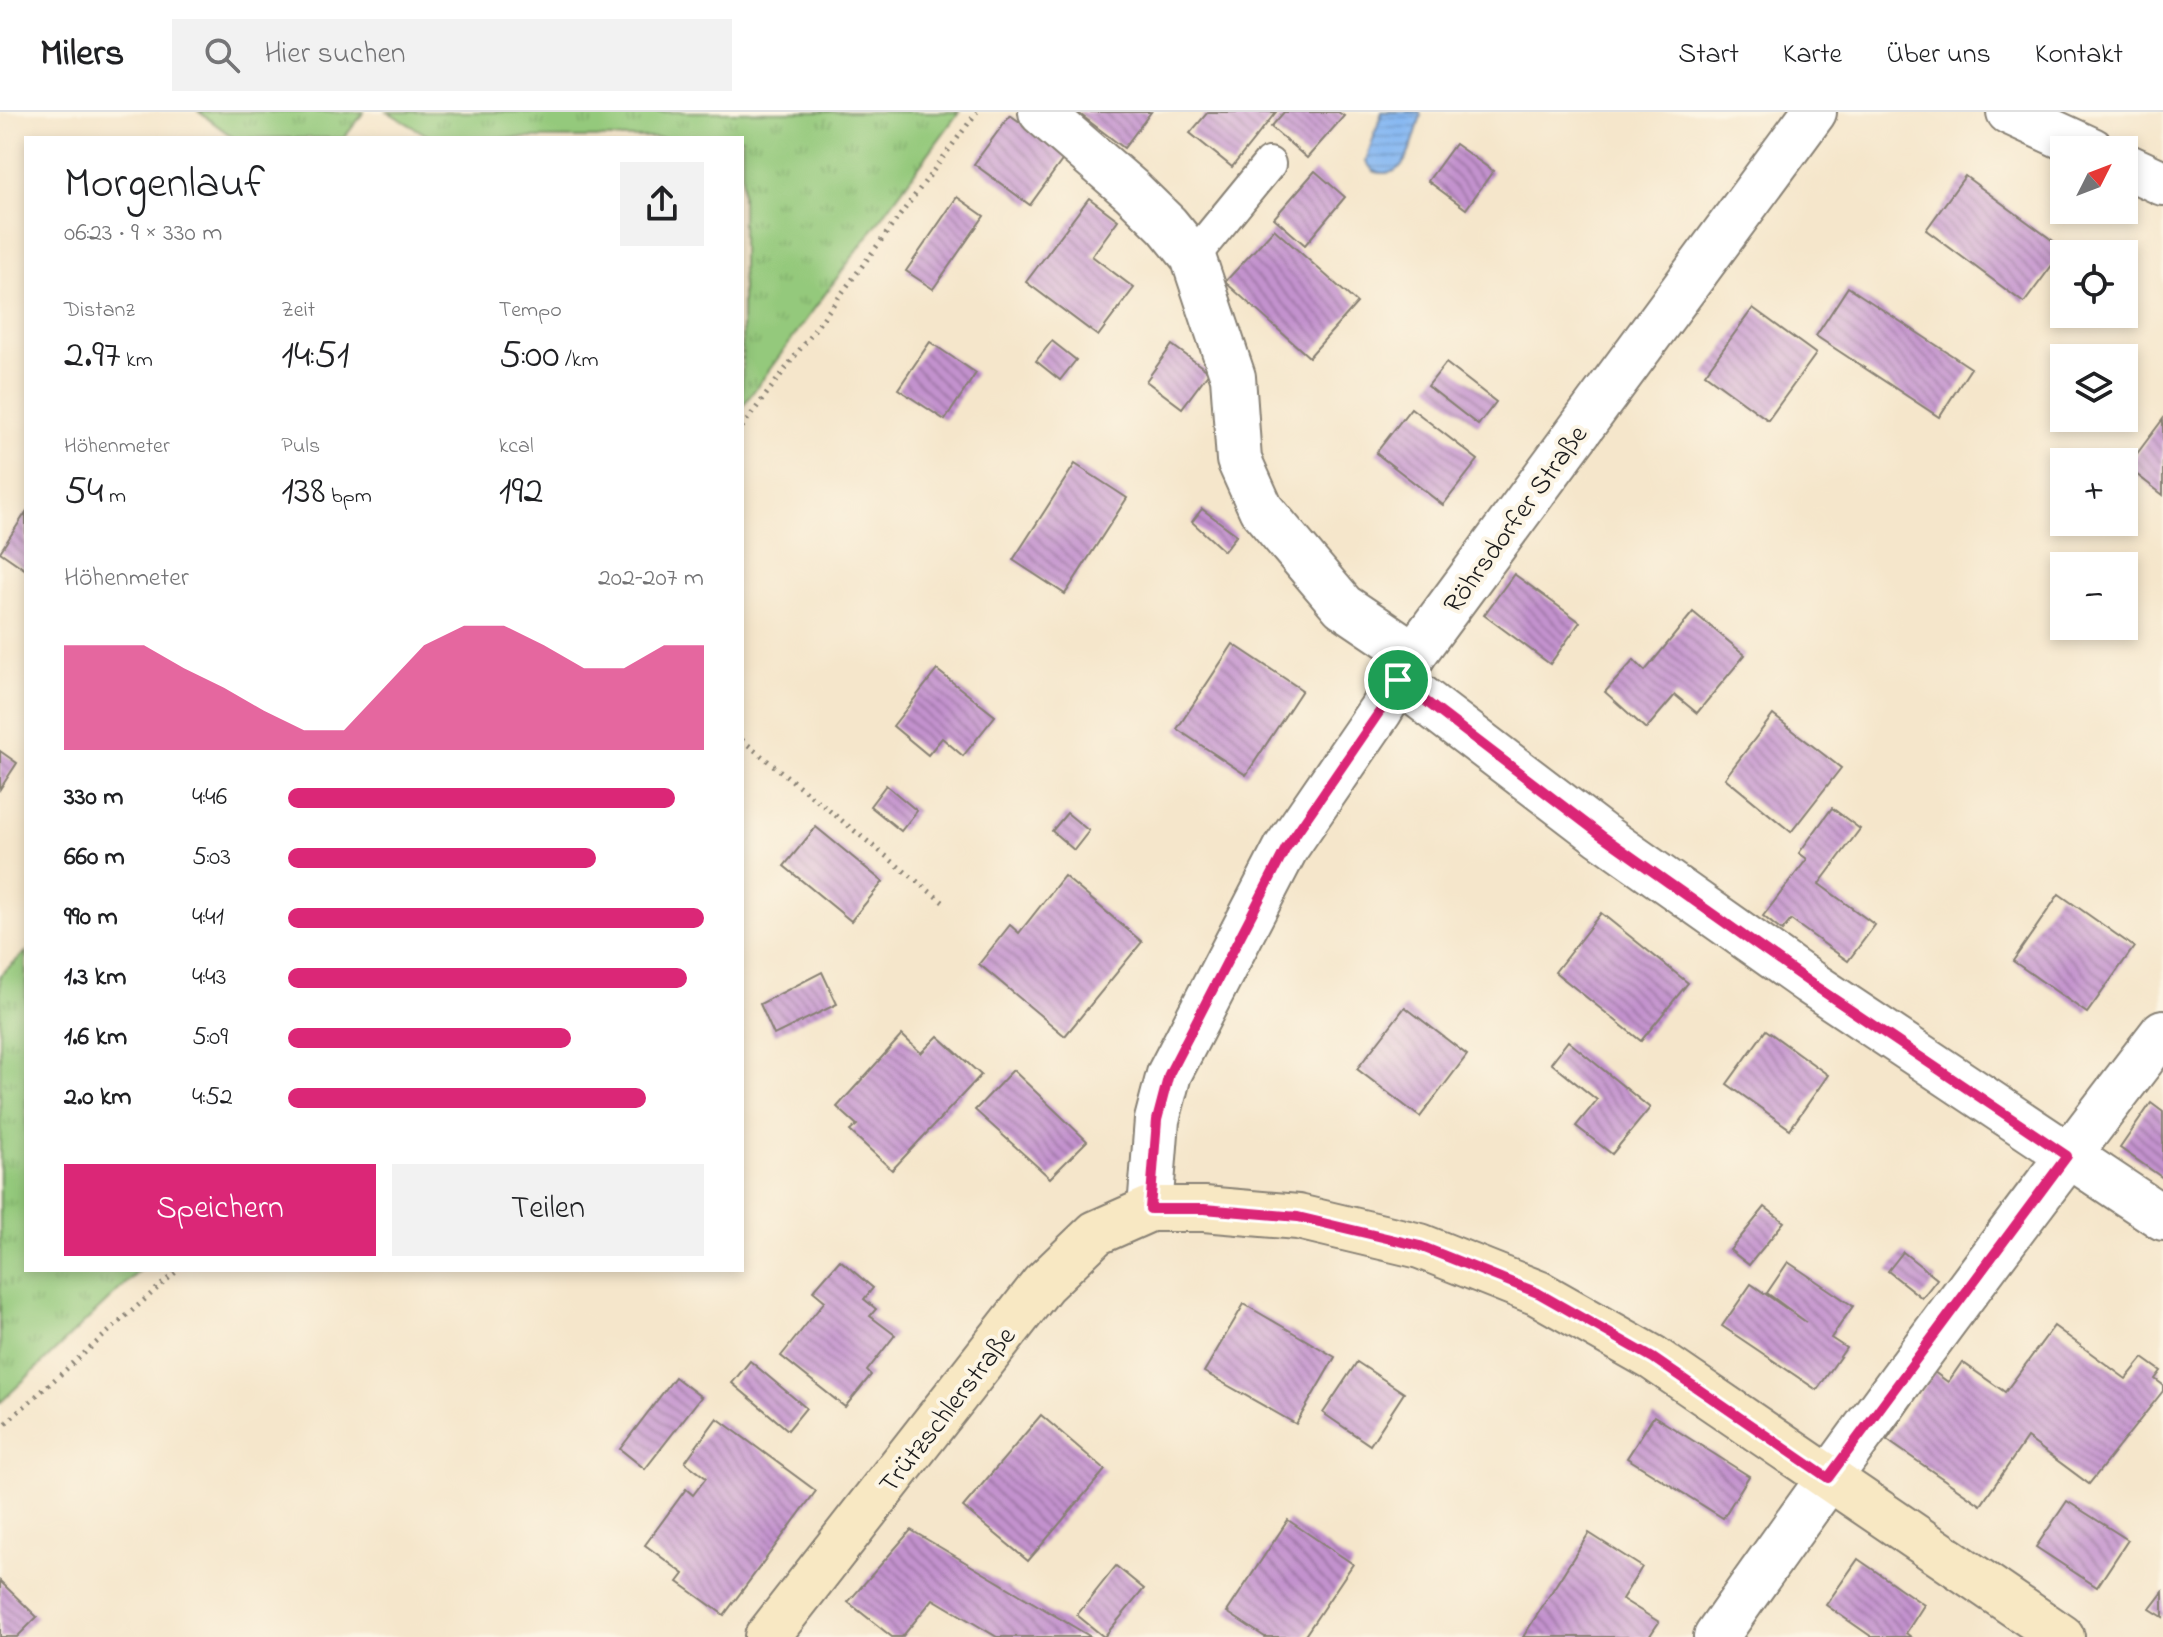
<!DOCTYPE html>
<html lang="de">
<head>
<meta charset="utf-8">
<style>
  body { margin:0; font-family:"Indie Flower",sans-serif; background:#f2f2f2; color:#202124; height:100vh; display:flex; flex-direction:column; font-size:30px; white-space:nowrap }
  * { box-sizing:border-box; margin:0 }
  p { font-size:26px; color:#757577 }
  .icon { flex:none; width:44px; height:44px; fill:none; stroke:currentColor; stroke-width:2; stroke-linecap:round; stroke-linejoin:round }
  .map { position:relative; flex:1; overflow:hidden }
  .sheet { position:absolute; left:24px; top:24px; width:720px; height:1136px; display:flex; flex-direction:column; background:#fff; border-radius:0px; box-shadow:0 4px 12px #0003 }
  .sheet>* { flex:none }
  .needle { width:52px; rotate:48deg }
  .buttons { position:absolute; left:2050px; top:24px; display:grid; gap:16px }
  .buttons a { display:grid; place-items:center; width:88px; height:88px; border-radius:0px; background:#fff; box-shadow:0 4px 12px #0003; font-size:40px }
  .pin { position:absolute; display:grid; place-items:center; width:68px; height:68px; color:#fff; margin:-34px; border:4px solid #fff; border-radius:50%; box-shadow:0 2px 8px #0007 }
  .round { display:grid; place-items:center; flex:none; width:84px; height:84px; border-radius:0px; background:#f2f2f2 }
  .headline { display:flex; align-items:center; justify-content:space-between; height:136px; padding:0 40px }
  h1 { font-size:44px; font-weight:600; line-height:60px }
  .figures { display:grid; grid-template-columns:repeat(3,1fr); gap:12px; height:136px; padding:8px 40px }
  .figures div { display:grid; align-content:center }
  .figures b { font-size:40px; font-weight:600 }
  .figures small { font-size:22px; font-weight:400 }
  .figures p { font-size:22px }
  .chart { height:224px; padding:16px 40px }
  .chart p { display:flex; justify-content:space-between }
  .chart svg { width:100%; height:144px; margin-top:8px; fill:#db2777; opacity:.7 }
  .button { display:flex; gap:16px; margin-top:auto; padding:16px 40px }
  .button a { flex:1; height:92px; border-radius:0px; background:#db2777; color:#fff; font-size:32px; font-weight:600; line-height:92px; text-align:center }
  .button a+a { background:#f2f2f2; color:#202124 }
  ul { padding:0 40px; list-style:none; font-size:26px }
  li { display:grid; grid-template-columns:128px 96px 1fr; align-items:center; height:60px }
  li i { height:20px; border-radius:10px; background:#db2777 }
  header { display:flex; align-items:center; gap:48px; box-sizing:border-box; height:112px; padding:0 40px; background:#fff; border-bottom:2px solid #e0e0e0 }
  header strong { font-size:38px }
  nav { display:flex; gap:44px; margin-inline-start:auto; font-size:28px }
  .search { width:560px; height:72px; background:#f2f2f2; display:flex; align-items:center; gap:20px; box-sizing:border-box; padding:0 28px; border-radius:0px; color:#757577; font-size:30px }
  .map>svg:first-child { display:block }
  .grass { fill:url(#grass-tufts); stroke:#58724c; stroke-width:2 }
  .water { fill:url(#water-rules); stroke:#506a87; stroke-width:2 }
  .building { fill:url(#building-back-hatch) }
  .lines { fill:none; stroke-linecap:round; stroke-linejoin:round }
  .lane-casing { stroke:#888174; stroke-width:36 }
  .street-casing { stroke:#888174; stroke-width:48 }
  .secondary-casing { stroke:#888174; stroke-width:48 }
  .path { stroke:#888174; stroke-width:5; stroke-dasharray:2 6; stroke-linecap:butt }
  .lane { stroke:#fff; stroke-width:32 }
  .street { stroke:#fff; stroke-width:44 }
  .secondary { stroke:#f8e8c3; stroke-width:44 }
  .route-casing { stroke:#fff; stroke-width:16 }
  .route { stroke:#db2777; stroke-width:10 }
  .labels { text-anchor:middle; stroke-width:8; stroke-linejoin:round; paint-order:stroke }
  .street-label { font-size:28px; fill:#1c1c1c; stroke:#fcf5e5 }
</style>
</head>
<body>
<header>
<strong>Milers</strong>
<div class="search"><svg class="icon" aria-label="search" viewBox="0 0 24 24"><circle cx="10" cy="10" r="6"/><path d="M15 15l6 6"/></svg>Hier suchen</div>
<nav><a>Start</a><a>Karte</a><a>Über uns</a><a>Kontakt</a></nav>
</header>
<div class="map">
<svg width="2163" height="1525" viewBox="0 0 2163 1525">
  <defs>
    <pattern id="grass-tufts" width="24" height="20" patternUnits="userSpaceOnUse" patternTransform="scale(2)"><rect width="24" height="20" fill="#94c97b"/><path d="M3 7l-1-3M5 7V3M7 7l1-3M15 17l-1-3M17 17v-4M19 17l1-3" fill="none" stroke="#7fac6a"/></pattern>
    <pattern id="water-rules" width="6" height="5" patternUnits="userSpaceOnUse" patternTransform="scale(2)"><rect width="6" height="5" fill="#85b7f2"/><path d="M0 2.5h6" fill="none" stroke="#729dcf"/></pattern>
    <pattern id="building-back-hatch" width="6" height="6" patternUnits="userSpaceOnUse" patternTransform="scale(2)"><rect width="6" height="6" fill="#c392ce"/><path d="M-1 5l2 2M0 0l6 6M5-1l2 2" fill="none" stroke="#9e76a6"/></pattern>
  </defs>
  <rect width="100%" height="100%" fill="#fcf5e5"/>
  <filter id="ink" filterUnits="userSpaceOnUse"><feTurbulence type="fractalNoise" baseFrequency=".0125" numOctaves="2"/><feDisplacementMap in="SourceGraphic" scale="16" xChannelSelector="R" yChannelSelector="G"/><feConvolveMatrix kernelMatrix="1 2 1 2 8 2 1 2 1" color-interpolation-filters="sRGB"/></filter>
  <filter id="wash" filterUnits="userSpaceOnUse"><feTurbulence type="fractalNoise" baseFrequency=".006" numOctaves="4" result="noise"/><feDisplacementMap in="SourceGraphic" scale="32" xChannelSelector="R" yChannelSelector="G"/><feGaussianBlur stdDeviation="1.8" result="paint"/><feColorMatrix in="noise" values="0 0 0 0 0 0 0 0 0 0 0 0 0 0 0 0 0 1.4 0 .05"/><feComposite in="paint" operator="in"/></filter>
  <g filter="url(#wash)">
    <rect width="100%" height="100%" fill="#f5e6cb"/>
    <g class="grass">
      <path d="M 199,0 L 364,0 L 344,26 L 234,26 Z"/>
      <path d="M 388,0 L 959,0 L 742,295 L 742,26 L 432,26 Z"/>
      <path d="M 26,840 L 26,1158 L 140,1158 L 0,1291 L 0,863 Z"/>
    </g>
    <path class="water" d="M 1382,0 L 1420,0 L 1421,4 C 1412,30 1408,71 1373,59 L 1366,49 Z"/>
    <g id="blocks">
      <g class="building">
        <path d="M 1077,0 L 1151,0 L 1124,36 Z"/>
        <path d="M 1208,0 L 1276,0 L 1232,55 L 1190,21 Z"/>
        <path d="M 1284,0 L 1338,0 L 1344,4 L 1307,46 L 1271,15 Z"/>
        <path d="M 1010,3 L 1066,43 L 1030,93 L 974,52 Z"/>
        <path d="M 1455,32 L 1493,59 L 1466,97 L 1428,69 Z"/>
        <path d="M 1315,59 L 1345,85 L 1305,133 L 1274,106 Z"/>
        <path d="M 1965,64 L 2064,137 L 2024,191 L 1926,118 Z"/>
        <path d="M 957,85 L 984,104 L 933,177 L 906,159 Z"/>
        <path d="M 1089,86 L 1118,108 L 1092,144 L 1134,176 L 1098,224 L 1026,170 Z"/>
        <path d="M 1274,117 L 1357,191 L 1309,245 L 1225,170 Z"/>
        <path d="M 1848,175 L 1971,256 L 1939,305 L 1816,224 Z"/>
        <path d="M 1753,196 L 1816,242 L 1768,308 L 1705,262 Z"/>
        <path d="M 1052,229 L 1076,248 L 1060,268 L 1036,249 Z"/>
        <path d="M 930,230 L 976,261 L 945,308 L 898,277 Z"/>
        <path d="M 1172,233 L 1209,260 L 1182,296 L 1146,269 Z"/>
        <path d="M 1446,251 L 1496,290 L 1478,313 L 1428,274 Z"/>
        <path d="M 1411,296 L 1478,348 L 1443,393 L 1376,341 Z"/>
        <path d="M 2163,307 L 2163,383 L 2127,355 Z"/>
        <path d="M 1075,352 L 1127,386 L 1065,482 L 1013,448 Z"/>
        <path d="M 1202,397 L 1237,423 L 1224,439 L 1192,410 Z"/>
        <path d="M 26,400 L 26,458 L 0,440 Z"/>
        <path d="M 1514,462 L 1580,510 L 1550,552 L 1484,503 Z"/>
        <path d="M 1693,500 L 1745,543 L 1697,601 L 1675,583 L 1646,617 L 1605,580 L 1634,548 L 1645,559 Z"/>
        <path d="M 1233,532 L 1302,578 L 1246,663 L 1177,617 Z"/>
        <path d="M 937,558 L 995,604 L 963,644 L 942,626 L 928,643 L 893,614 Z"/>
        <path d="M 1773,603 L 1841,656 L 1791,720 L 1725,666 Z"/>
        <path d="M 0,639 L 17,651 L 0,677 Z"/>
        <path d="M 886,673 L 917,699 L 901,719 L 870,694 Z"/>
        <path d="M 1832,696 L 1860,717 L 1819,772 L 1875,813 L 1848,849 L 1791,808 L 1782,819 L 1763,804 L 1807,747 L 1799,741 Z"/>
        <path d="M 1067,701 L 1089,719 L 1074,738 L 1052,719 Z"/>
        <path d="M 816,715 L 883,770 L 851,809 L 784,754 Z"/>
        <path d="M 1064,764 L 1142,830 L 1065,924 L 979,852 L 1010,813 L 1019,821 Z"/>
        <path d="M 2059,782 L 2134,835 L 2087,901 L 2013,849 Z"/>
        <path d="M 1601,801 L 1688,871 L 1641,929 L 1555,860 Z"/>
        <path d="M 822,860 L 837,892 L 774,923 L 760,892 Z"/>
        <path d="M 1405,895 L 1467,943 L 1420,1005 L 1357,957 Z"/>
        <path d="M 1766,918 L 1828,963 L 1790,1017 L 1727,972 Z"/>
        <path d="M 902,923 L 921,941 L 938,924 L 981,963 L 892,1058 L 850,1019 L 857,1013 L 837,995 Z"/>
        <path d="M 1568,929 L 1650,996 L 1612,1042 L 1576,1014 L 1597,988 L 1551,951 Z"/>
        <path d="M 1013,958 L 1087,1029 L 1050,1066 L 975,998 Z"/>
        <path d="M 2151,991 L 2163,1000 L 2163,1066 L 2120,1036 Z"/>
        <path d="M 1765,1095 L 1784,1110 L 1749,1153 L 1730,1138 Z"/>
        <path d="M 1903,1140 L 1937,1167 L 1922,1186 L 1888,1159 Z"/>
        <path d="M 840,1148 L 873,1176 L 864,1187 L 876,1197 L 870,1204 L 895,1223 L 867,1259 L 871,1263 L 845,1295 L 781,1244 L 825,1189 L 813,1179 Z"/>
        <path d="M 1788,1150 L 1853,1194 L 1831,1226 L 1846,1236 L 1817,1278 L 1722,1214 L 1751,1172 L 1806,1210 L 1767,1181 Z"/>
        <path d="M 1244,1192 L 1335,1245 L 1296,1312 L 1204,1260 Z"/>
        <path d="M 2054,1214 L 2126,1267 L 2143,1246 L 2161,1259 L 2155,1267 L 2163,1273 L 2163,1279 L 2089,1372 L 2027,1326 L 1981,1393 L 1887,1328 L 1934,1260 L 1948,1270 L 1962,1250 L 2005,1280 Z"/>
        <path d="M 750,1249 L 806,1296 L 788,1318 L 732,1271 Z"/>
        <path d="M 1357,1250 L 1404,1281 L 1370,1333 L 1323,1301 Z"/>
        <path d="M 675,1265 L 701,1285 L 645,1357 L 620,1337 Z"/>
        <path d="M 1041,1303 L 1105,1358 L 1028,1449 L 963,1395 Z"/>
        <path d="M 1654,1304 L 1749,1364 L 1723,1406 L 1627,1346 Z"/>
        <path d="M 717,1306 L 816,1379 L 724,1503 L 678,1470 L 684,1462 L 645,1433 L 686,1377 L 693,1383 L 706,1366 L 685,1350 Z"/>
        <path d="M 2067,1389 L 2128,1428 L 2097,1475 L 2036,1435 Z"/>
        <path d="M 1288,1408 L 1353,1452 L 1304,1525 L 1265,1525 L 1227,1500 Z"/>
        <path d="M 911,1418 L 1091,1525 L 997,1525 L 933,1487 L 902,1525 L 892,1525 L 848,1490 Z"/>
        <path d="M 1589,1421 L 1642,1455 L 1622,1487 L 1659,1510 L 1649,1525 L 1523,1525 Z"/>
        <path d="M 1858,1447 L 1924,1493 L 1906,1521 L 1911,1525 L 1872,1525 L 1826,1493 Z"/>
        <path d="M 1116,1454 L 1144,1477 L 1104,1525 L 1077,1503 Z"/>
        <path d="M 0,1469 L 37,1505 L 17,1525 L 0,1525 Z"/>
        <path d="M 2163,1480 L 2163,1505 L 2150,1497 Z"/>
      </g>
    </g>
  </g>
  <g filter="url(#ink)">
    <use href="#blocks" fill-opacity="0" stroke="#888174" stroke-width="2"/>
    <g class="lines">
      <defs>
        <path id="lane" d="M 1193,145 L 1269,52"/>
        <g id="street">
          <path d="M 1041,0 L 1131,78 L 1167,113 L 1193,145 L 1233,265 L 1239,348 L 1261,397 L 1343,494 L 1414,542"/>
          <path d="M 2009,0 L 2092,38"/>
          <path d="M 2124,53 L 2163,71"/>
          <path d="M 1398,568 L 1601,723 L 1809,870 L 2163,1106"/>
          <path d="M 1150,1097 L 1157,1008 L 1169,962 L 1286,736 L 1380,599 L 1414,542 L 1814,0"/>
          <path d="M 1716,1525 C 1860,1319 2010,1119 2163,920"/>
        </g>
        <path id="secondary" d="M 767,1525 L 1043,1172 L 1096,1121 L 1150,1097 L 1204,1097 L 1298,1105 L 1420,1134 L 1538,1181 L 1653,1246 L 2062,1525"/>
      </defs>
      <use href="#lane" class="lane-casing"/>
      <use href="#street" class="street-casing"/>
      <use href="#secondary" class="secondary-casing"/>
      <g class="path">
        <path d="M 742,315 L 977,0"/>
        <path d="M 742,628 L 944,791"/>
        <path d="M 0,1316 L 178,1158"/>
      </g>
      <use href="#lane" class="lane"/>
      <use href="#street" class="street"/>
      <use href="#secondary" class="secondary"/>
    </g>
  </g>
  <g class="lines" filter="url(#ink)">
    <defs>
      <path id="route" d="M 1398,568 L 1601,723 L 1809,870 L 2067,1044 L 1828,1366 L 1653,1246 L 1538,1181 L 1420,1134 L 1298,1105 L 1204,1097 L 1150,1097 L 1157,1008 L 1169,962 L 1286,736 L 1380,599 Z"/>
    </defs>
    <use href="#route" class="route-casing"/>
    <use href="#route" class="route"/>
  </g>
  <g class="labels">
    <g class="street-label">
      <text transform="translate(1514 406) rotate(-54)" y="10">Röhrsdorfer Straße</text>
      <text transform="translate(946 1297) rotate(-52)" y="10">Trützschlerstraße</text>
    </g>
  </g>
</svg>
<div class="buttons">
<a><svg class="needle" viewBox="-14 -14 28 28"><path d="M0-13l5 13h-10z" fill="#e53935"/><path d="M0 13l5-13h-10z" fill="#757577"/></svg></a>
<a><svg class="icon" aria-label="locate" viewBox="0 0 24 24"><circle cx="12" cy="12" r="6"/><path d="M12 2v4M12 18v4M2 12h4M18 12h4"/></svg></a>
<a><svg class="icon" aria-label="layers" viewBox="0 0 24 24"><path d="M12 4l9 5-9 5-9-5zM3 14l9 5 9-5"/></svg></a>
<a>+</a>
<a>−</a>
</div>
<div class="pin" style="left:1398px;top:568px;background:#1e9e55"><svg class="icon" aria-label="arrive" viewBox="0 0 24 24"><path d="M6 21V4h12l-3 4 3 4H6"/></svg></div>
<section class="sheet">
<div class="headline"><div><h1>Morgenlauf</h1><p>06:23 · 9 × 330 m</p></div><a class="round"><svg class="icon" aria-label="share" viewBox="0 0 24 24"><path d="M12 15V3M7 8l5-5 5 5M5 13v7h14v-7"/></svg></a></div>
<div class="figures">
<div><p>Distanz</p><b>2.97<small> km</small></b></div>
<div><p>Zeit</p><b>14:51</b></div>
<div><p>Tempo</p><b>5:00<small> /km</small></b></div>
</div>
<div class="figures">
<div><p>Höhenmeter</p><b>54<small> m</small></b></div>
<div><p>Puls</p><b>138<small> bpm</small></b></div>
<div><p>kcal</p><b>192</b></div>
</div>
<div class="chart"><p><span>Höhenmeter</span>202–207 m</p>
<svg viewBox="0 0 160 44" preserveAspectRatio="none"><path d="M0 44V12L10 12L20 12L30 19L40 25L50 32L60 38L70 38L80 25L90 12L100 6L110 6L120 12L130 19L140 19L150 12L160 12V44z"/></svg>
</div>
<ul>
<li><b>330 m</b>4:46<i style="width:93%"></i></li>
<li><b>660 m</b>5:03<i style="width:74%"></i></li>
<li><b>990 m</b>4:41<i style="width:100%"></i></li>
<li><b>1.3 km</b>4:43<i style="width:96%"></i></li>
<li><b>1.6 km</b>5:09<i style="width:68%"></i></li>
<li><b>2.0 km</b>4:52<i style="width:86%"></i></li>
</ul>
<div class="button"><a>Speichern</a><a>Teilen</a></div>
</section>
</div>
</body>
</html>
